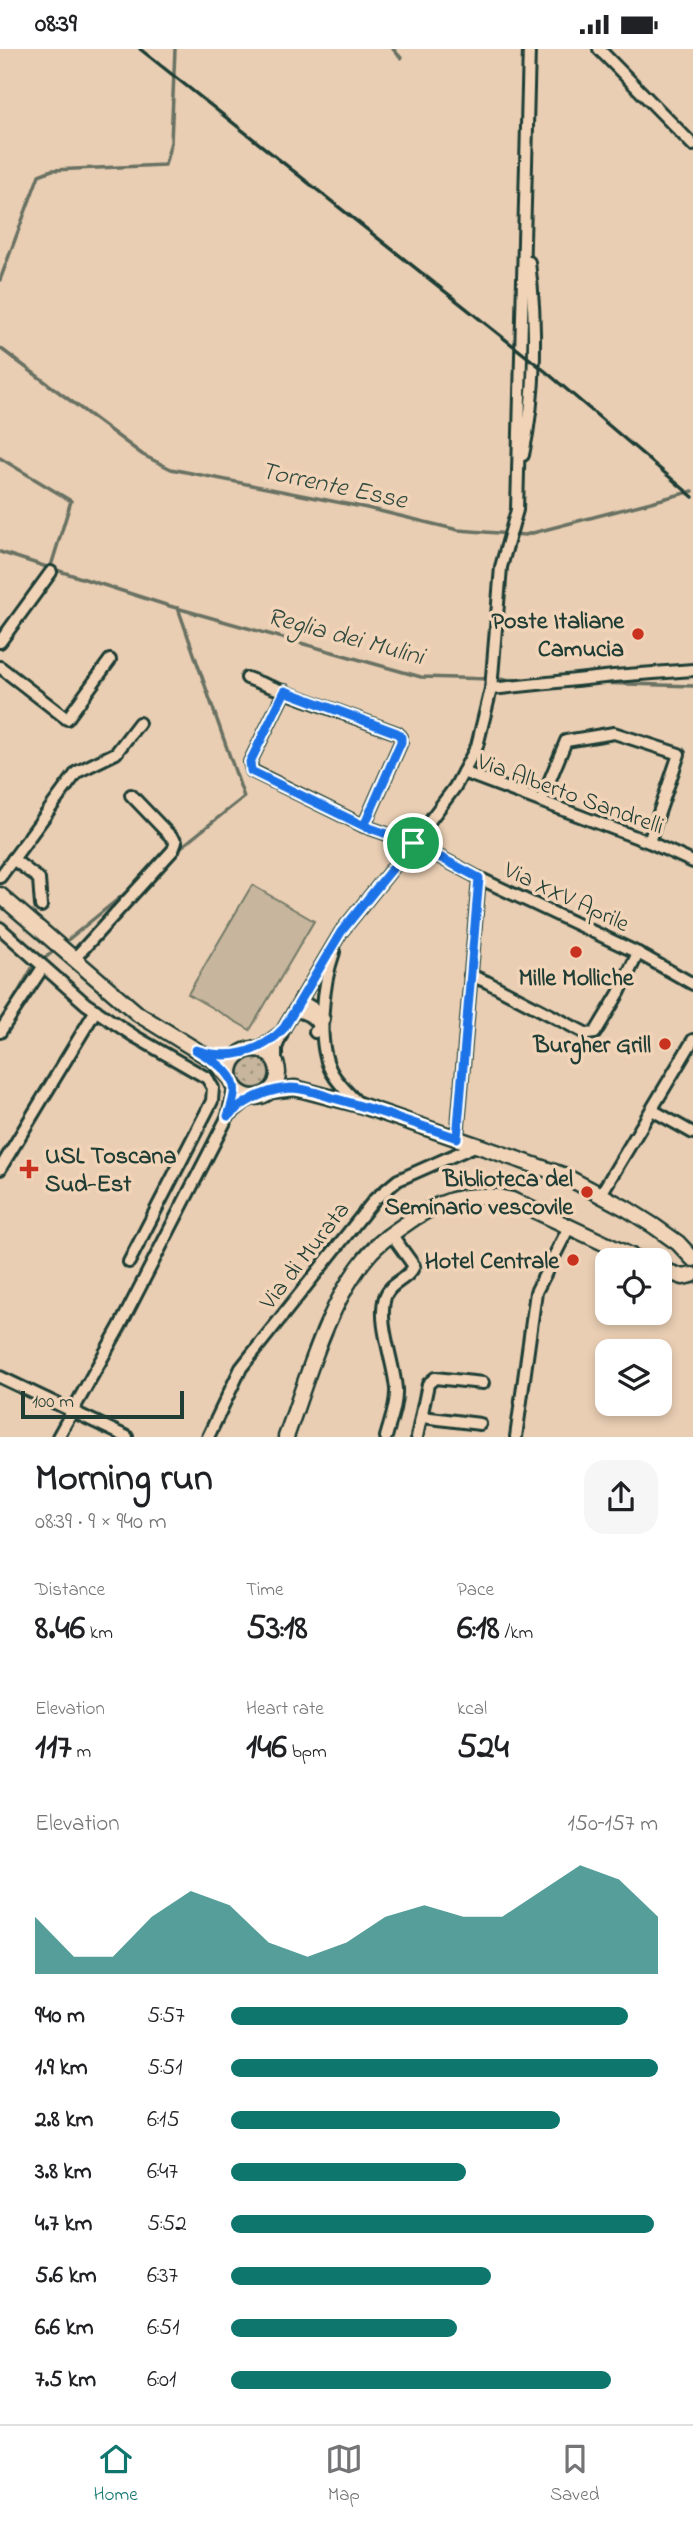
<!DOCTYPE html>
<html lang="en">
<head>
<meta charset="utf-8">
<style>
  body { margin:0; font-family:"Indie Flower",sans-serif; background:#f6f6f6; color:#202124; height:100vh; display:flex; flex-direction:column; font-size:26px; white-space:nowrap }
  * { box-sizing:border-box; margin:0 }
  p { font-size:23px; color:#757577 }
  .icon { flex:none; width:38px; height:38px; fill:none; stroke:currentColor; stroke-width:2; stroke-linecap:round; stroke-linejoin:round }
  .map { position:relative; height:1388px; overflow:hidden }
  .sheet { display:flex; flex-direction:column; background:#fff; flex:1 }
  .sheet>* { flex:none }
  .fabs { position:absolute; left:595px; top:1199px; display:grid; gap:14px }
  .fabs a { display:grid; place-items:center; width:77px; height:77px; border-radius:14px; background:#fff; box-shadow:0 4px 10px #0003; font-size:35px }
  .scale { position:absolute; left:21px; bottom:18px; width:163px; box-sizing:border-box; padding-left:7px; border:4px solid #1f3d34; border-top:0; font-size:19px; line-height:24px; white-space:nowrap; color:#1f3d34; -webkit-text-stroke:5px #f1d4b8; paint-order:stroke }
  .pin { position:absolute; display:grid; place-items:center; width:60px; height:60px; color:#fff; margin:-30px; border:4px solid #fff; border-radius:50%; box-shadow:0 2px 7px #0007 }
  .round { display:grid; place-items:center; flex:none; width:74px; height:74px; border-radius:21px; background:#f6f6f6 }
  .summary { display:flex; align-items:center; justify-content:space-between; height:119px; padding:0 35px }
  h1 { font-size:38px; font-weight:800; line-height:52px }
  .figures { display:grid; grid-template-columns:repeat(3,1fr); gap:10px; height:119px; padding:7px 35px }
  .figures div { display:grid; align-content:center }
  .figures b { font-size:35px; font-weight:800 }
  .figures small { font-size:19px; font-weight:400 }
  .figures p { font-size:19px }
  .chart { height:196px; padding:14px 35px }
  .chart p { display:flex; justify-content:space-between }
  .chart svg { width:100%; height:126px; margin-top:7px; fill:#0f766e; opacity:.7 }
  ul { padding:0 35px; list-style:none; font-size:23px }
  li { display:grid; grid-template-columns:112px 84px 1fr; align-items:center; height:52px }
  li i { height:18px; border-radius:9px; background:#0f766e }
  .status { display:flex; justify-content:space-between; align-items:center; height:49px; padding:0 35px; background:#fff; direction:ltr }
  .status svg { height:19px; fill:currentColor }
  .dock { display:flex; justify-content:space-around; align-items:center; height:98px; border-top:2px solid #e0e0e0; background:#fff; font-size:19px; color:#757577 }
  .dock a { display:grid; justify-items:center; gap:4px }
  .dock .active { color:#0f766e }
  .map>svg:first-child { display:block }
  .grass { fill:url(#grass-dots); stroke:#737a68; stroke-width:2 }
  .green { fill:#c7b69d; stroke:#737a68; stroke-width:2 }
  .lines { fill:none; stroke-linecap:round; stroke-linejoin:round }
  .stream { stroke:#687162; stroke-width:3.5 }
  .minor-casing { stroke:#1f3d34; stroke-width:16 }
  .major-casing { stroke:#1f3d34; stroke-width:19 }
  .minor { stroke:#f1d4b8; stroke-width:10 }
  .major { stroke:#f1d4b8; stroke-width:14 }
  .rail { stroke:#1f3d34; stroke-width:3.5 }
  .route-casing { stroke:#fff; stroke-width:14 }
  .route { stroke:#1a73e8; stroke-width:9 }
  .poi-dot { fill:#c8321e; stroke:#f1d4b8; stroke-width:2.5 }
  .labels { text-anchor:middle; stroke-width:7; stroke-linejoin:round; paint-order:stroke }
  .poi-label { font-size:24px; font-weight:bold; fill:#1f3d34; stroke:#f1d4b8; text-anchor:end }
  .street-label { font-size:24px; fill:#1f3d34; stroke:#f1d4b8 }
  .water-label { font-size:26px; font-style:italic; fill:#314a3f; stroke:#f1d4b8 }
</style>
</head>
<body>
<div class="status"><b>08:39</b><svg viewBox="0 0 49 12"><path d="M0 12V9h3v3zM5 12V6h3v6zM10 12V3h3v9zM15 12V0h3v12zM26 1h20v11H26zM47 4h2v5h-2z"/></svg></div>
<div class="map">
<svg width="693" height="1388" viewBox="0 0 693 1388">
  <defs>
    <pattern id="grass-dots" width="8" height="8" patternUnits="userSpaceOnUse" patternTransform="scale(1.75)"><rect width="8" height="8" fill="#c7b69d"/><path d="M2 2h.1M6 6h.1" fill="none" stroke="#a19581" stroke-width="1.8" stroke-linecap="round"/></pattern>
  </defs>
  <rect width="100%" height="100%" fill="#e9ceb3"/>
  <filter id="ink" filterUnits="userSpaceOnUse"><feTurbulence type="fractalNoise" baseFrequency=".0143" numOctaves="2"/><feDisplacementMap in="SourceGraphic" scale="14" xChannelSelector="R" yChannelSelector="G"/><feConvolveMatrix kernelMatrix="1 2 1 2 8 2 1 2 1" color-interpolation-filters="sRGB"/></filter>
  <g filter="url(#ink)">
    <circle class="grass" cx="254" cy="1024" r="15"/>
    <path class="green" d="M 252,836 L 314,872 L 250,981 L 188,945 Z"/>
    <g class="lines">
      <g class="stream">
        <path d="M 393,0 L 401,9"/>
        <path d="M 0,231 L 39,126 L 52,121 L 165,116 L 171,93 L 175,0"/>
        <path d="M 0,299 L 143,406 L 171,420 L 367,459 L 458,481 L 525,486 L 693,442"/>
        <path d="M 0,409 L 71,452 L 51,517"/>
        <path d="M 0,503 L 166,556 L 421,628 L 525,631"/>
        <path d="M 596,634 L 693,637"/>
        <path d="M 175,803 L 244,748 L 178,559"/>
        <path d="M 64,894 L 134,837"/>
        <path d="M 5,966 L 32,919 L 55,901"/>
      </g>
      <defs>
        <g id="minor">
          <path d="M 599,0 L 693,96"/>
          <path d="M 523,406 C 536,345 537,276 529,213"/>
          <path d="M 0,593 L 51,523"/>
          <path d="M 0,618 L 67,670 L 110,611"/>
          <path d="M 247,629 L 397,684 L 401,688 L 401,693 L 364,777"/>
          <path d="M 491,640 L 614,627 L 693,621"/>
          <path d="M 285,642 L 250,713 L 252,722 L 364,777 L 413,794 L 479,829 L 638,904 L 693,935"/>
          <path d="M 463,723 L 649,793 L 693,813"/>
          <path d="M 541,752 L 566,692 L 614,684 L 679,705 L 649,793"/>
          <path d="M 13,810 L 39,830 L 41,857"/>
          <path d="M 0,828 L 77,723 L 116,704 L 139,674"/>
          <path d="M 0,879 L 86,955 L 134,987 L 207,1029 L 213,1039 L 212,1052 L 129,1213"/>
          <path d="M 334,903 C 323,934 316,993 331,1022 C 338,1035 349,1045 360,1056"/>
          <path d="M 74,910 L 173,801 L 176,793 L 131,746"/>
          <path d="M 470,926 L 487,933 L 587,985 L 595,984 L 619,944 L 638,904"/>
          <path d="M 300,951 L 315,960 L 324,970"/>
          <path d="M 294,962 C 304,963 314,968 318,977 L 315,983"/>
          <path d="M 0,983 L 43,918"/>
          <path d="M 258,1000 L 280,984"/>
          <path d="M 276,1013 L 276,999 L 284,979 L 341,883 L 413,794 L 455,738 L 477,697 L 491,640 L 501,518 L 517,461 L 529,0"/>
          <path d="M 652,1061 L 693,1084"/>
          <path d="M 228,1067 L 245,1053 L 255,1048"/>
          <path d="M 457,1089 L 479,829"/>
          <path d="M 0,1120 L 96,961"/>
          <path d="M 601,1145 L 693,991"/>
          <path d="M 0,1328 L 127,1388"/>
          <path d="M 422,1368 L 480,1375"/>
          <path d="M 58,1388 L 120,1277 L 228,1067 L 234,1038"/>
          <path d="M 208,1388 L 241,1319 L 375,1150 L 398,1131 L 477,1096"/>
          <path d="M 386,1388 C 390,1373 397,1356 396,1340 C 394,1313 377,1273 385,1248 C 390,1233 408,1231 414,1217 L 391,1185"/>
          <path d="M 417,1388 L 428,1335 L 435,1329 L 483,1334"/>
          <path d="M 516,1388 L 536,1243 L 569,1178"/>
        </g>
        <g id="major">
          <path d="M 0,846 L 138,965 L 214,1012 L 231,1031"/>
          <circle cx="254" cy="1024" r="24"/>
          <path d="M 270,1042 L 295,1039 L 360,1056 L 563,1126 L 627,1160 L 654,1177 L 678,1194 L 693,1210"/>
          <path d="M 660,1220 L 683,1228 L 692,1226"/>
          <path d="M 286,1388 C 307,1330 329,1250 370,1204 C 383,1189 400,1179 416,1168 C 448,1148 476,1142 512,1151 L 640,1211"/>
        </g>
      </defs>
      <use href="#minor" class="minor-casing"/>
      <use href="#major" class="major-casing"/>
      <use href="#minor" class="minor"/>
      <use href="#major" class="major"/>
      <path class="rail" d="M 140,0 L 545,322 L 693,448"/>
    </g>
  </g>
  <g class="lines" filter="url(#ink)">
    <defs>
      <path id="route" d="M 413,794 L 364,777 L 251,722 L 250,713 L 285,642 L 397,684 L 401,688 L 401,693 L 364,777 L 413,794 L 341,883 L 284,979 C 261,1004 228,1012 196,1001 C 209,1009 230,1020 234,1037 C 236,1046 231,1058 228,1067 C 246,1051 267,1040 291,1039 C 305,1039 320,1045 333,1049 C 375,1060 416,1075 457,1089 L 479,829 L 413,794"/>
    </defs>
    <use href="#route" class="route-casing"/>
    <use href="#route" class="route"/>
  </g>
  <g class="poi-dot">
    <circle cx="638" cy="585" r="7"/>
    <circle cx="576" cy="903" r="7"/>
    <circle cx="665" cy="995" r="7"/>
    <path d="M25.5 1109.5h7v7h7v7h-7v7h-7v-7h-7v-7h7z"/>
    <circle cx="587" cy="1143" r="7"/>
    <circle cx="573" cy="1211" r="7"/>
  </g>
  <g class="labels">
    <g class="poi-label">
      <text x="624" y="579">Poste Italiane<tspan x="624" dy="28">Camucia</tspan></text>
      <text x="576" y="936" text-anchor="middle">Mille Molliche</text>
      <text x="651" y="1003">Burgher Grill</text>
      <text x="45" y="1114" text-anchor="start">USL Toscana<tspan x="45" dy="28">Sud-Est</tspan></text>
      <text x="573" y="1137">Biblioteca del<tspan x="573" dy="28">Seminario vescovile</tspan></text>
      <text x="559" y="1219">Hotel Centrale</text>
    </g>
    <g class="street-label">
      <text transform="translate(571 744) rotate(20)" y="8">Via Alberto Sandrelli</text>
      <text transform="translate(567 847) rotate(25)" y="8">Via XXV Aprile</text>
      <text transform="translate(304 1206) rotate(-52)" y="8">Via di Murata</text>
    </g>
    <g class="water-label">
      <text transform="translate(334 435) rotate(12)" y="9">Torrente Esse</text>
      <text transform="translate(346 586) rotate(15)" y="9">Reglia dei Mulini</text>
    </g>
  </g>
</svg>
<div class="fabs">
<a><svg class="icon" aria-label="locate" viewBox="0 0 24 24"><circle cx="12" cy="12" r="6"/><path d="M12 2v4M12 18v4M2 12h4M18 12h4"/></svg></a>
<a><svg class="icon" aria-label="layers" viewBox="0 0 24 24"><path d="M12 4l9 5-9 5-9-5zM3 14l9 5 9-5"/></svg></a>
</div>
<div class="scale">100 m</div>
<div class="pin" style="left:413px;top:794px;background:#1e9e55"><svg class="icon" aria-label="arrive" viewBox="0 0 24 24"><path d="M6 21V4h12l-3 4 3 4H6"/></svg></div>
</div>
<section class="sheet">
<div class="summary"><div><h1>Morning run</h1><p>08:39 · 9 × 940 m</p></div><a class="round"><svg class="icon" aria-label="share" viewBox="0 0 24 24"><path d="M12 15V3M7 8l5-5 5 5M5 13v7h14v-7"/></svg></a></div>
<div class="figures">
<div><p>Distance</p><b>8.46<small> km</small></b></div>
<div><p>Time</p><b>53:18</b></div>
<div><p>Pace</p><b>6:18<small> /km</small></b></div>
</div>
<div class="figures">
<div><p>Elevation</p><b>117<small> m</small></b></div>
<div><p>Heart rate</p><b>146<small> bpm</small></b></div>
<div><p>kcal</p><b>524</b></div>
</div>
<div class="chart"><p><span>Elevation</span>150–157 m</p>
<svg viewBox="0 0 160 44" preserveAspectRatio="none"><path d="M0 44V24L10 38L20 38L30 24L40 15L50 20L60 33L70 38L80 33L90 24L100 20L110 24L120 24L130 15L140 6L150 11L160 24V44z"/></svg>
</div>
<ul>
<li><b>940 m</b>5:57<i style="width:93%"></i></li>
<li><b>1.9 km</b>5:51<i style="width:100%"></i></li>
<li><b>2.8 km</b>6:15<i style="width:77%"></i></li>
<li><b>3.8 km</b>6:47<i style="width:55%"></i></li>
<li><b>4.7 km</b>5:52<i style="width:99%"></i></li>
<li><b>5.6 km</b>6:37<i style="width:61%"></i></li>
<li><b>6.6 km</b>6:51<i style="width:53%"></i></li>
<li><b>7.5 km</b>6:01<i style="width:89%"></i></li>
</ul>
</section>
<nav class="dock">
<a class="active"><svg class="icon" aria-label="home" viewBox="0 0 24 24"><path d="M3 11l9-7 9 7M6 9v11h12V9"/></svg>Home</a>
<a><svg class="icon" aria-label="map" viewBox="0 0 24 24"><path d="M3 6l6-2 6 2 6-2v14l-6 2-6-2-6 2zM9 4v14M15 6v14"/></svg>Map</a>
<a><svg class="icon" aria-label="saved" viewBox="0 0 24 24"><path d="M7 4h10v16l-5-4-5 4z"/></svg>Saved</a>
</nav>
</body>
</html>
